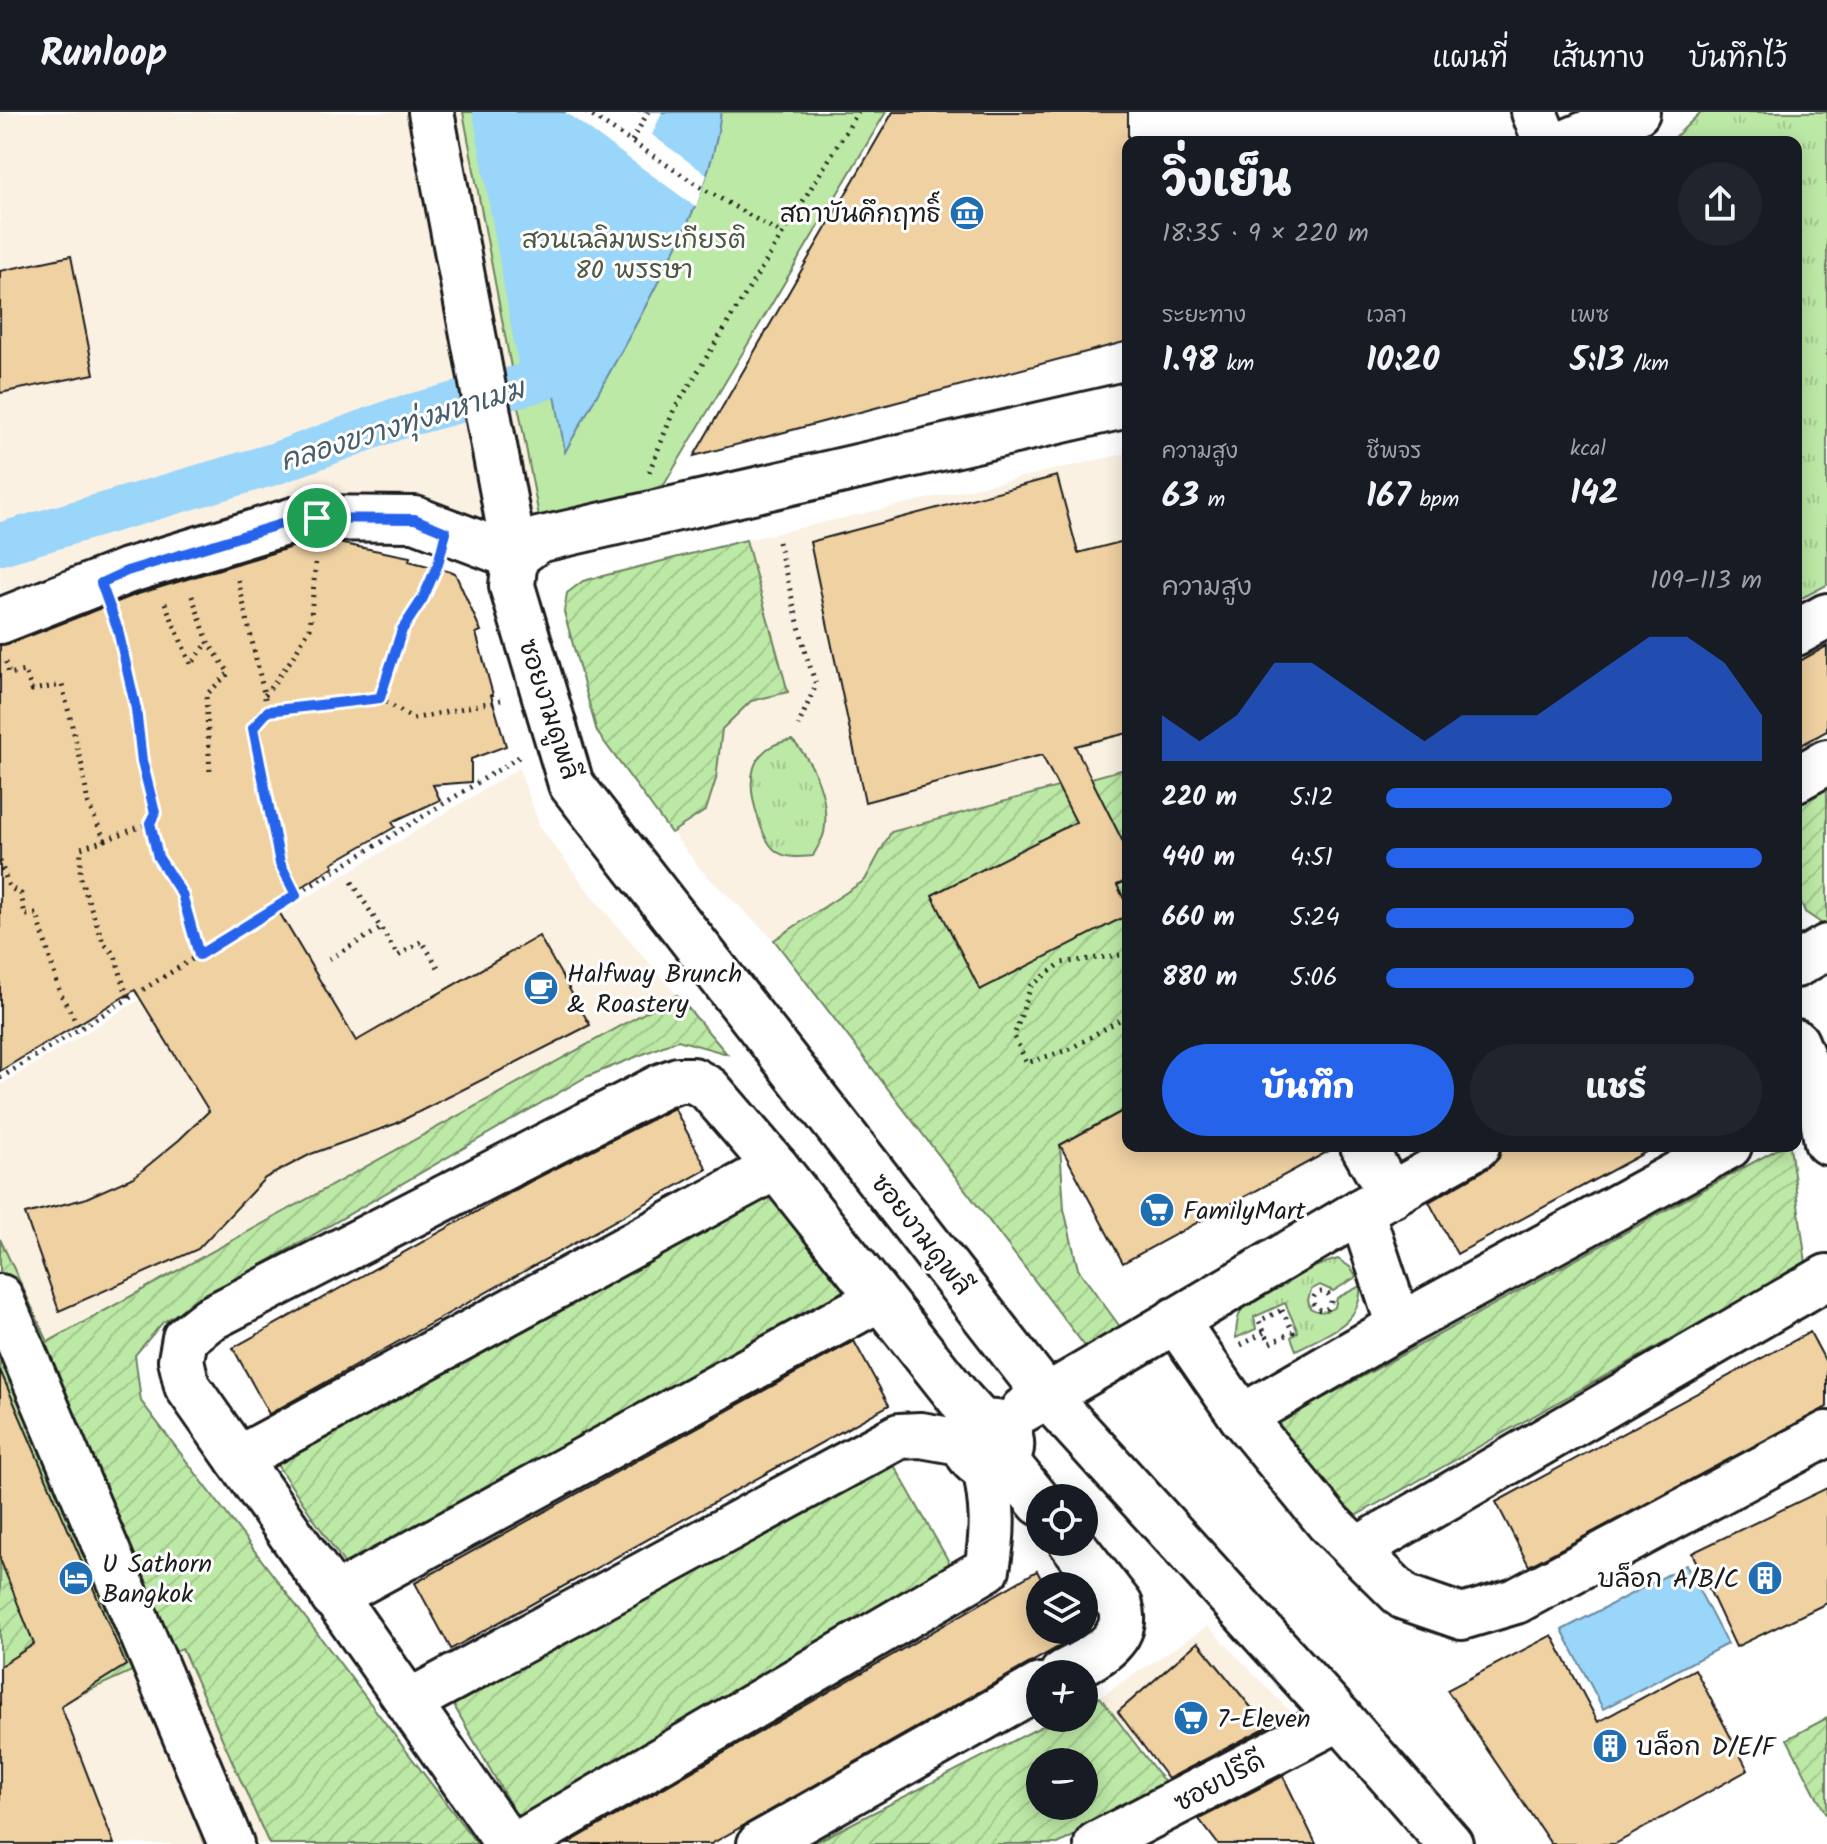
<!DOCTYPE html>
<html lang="th">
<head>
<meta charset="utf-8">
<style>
  body { margin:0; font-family:Kalam,"Playpen Sans Thai",sans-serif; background:#20242c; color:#f1f3f6; height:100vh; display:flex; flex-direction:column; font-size:30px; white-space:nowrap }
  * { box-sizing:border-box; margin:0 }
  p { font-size:26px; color:#9ea1a6 }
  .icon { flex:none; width:44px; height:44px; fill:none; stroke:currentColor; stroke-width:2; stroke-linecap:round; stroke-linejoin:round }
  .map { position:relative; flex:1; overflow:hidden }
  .details { position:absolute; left:1122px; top:24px; width:680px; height:1016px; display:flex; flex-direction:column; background:#171b24; border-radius:16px; box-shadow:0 4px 20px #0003 }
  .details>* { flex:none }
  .fabs { position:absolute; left:1026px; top:1372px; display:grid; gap:16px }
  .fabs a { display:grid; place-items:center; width:72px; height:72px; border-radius:50%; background:#171b24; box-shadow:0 4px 20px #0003; font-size:40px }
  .pin { position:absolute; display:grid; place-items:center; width:68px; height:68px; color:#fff; margin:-34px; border:4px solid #fff; border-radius:50%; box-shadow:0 2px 8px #0007 }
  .round { display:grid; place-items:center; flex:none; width:84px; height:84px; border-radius:42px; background:#20242c }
  .headline { display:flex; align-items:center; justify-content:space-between; height:136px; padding:0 40px }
  h1 { font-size:44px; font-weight:800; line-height:60px }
  .stats { display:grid; grid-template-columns:repeat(3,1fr); gap:12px; height:136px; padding:8px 40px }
  .stats div { display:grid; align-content:center }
  .stats b { font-size:34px; font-weight:800 }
  .stats small { font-size:22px; font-weight:400 }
  .stats p { font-size:22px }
  .chart { height:224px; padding:16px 40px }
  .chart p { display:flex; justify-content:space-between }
  .chart svg { width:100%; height:144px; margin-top:8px; fill:#2563eb; opacity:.7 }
  .button { display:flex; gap:16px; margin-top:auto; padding:16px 40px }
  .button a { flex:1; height:92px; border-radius:48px; background:#2563eb; color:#fff; font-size:32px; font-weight:800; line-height:92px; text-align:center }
  .button a+a { background:#20242c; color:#f1f3f6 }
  ul { padding:0 40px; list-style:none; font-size:26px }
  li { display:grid; grid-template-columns:128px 96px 1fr; align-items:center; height:60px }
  li i { height:20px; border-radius:10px; background:#2563eb }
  header { display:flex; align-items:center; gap:48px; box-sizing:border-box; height:112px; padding:0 40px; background:#171b24; border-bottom:2px solid #363941 }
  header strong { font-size:38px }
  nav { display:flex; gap:44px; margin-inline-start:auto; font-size:28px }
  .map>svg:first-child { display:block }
  .built { fill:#faf1e3 }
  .grass { fill:url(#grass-tufts); stroke:#6c8261; stroke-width:2 }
  .park { fill:#bde9a6; stroke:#6c8261; stroke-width:2 }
  .garden { fill:url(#garden-furrows); stroke:#6c8261; stroke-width:2; fill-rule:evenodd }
  .water { fill:#9ad5fa; stroke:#688ba1; stroke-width:2 }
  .pier { fill:#fff }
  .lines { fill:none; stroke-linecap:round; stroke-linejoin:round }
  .canal { stroke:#9ad5fa; stroke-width:42 }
  .building { fill:#efd1a2; stroke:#1c1c1c; stroke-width:2 }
  .minor-casing { stroke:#1c1c1c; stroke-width:50 }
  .path { stroke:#1c1c1c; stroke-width:5; stroke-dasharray:2 6; stroke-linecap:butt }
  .minor { stroke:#fff; stroke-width:44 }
  .route-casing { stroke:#fff; stroke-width:16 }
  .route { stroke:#2563eb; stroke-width:10 }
  .labels { text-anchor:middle; stroke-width:6; stroke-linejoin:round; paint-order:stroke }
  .poi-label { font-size:26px; fill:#1c1c1c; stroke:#fff; text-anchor:start }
  .park-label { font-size:26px; fill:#4c5a45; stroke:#fff }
  .street-label { font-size:26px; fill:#1c1c1c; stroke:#fff }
  .water-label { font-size:28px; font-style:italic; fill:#485d6a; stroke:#fff }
</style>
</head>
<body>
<header>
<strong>Runloop</strong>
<nav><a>แผนที่</a><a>เส้นทาง</a><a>บันทึกไว้</a></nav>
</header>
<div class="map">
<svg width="1827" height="1732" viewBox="0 0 1827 1732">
  <defs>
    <pattern id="grass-tufts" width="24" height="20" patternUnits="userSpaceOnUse" patternTransform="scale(2)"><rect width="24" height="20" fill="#bde9a6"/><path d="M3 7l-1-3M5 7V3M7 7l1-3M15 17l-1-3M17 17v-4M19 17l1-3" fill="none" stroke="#a2c78e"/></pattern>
    <pattern id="garden-furrows" width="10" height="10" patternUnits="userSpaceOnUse" patternTransform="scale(2)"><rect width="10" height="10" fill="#bde9a6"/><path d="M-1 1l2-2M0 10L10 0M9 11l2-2" fill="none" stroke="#a2c78e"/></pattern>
  </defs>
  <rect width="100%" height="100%" fill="#fff"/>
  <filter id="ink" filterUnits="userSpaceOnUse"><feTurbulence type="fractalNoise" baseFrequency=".0125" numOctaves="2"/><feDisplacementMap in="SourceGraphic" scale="16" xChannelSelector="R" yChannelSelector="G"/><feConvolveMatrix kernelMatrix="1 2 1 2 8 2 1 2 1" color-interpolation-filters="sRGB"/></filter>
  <g filter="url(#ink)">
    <g class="built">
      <path d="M 0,0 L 463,0 L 541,415 L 454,403 L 377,389 L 0,495 Z"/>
      <path d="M 1128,341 L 1128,656 L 891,720 L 865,768 L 774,828 L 700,757 L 597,620 L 564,500 L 567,481 L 583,469 L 746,428 Z"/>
      <path d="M 519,656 L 540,715 L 595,788 L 677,883 L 47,1231 L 269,1732 L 0,1732 L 29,1190 L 0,1127 L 0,973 Z"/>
      <path d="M 1208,1514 L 1300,1610 L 1172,1671 L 1100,1585 Z"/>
    </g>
    <g class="grass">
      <path d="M 1701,0 L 1827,0 L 1827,473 L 1796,489 L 1796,30 L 1670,30 Z"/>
      <path d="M 792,628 C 815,651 830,688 824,721 C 822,729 816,737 813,744 C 801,745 786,747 776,739 C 766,731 761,716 758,705 C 746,670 748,634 792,628 Z"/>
      <path d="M 1338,1147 L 1350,1155 L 1356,1165 L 1333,1179 L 1320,1173 L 1311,1178 L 1308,1188 L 1310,1196 C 1319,1201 1325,1201 1335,1195 L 1337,1186 L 1360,1174 C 1363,1212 1324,1223 1296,1238 L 1291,1225 L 1298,1220 L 1285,1191 L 1254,1205 L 1256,1217 L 1236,1226 C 1236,1214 1237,1199 1247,1191 C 1259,1179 1320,1151 1338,1147 Z"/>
    </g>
    <path class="park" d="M 463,0 L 886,0 L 664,373 L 541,415 Z"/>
    <g class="garden">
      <path d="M 746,428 L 788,580 L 751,589 L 722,617 L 716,667 L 706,698 L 671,721 L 597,620 L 564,500 L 567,481 L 583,469 Z"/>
      <path d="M 1128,656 L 1128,996 L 1060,1033 L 1064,1097 L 1078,1157 L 1121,1216 L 1091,1242 L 774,828 L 865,768 L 891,720 Z"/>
      <path d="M 1827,667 L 1827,812 L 1824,813 L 1805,800 L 1796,778 L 1796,683 Z"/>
      <path d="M 677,883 L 727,942 L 678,928 L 586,965 L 163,1210 L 135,1243 L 141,1289 L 477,1732 L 269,1732 L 182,1536 L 0,1619 L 0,1127 L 48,1230 Z"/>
      <path d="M 1783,1034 L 1790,1034 L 1806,1151 L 1350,1407 L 1272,1314 Z"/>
      <path d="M 769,1081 L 850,1183 L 348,1457 L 271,1344 Z"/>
      <path d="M 886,1339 L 953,1457 L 519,1708 L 452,1590 Z"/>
      <path d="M 1100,1585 L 1168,1675 L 1058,1732 L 812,1732 L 1058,1606 L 1084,1606 L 1084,1593 ZM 1040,1650 L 1084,1650 L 1084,1694 L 1040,1694 Z"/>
      <path d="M 1827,1606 L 1827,1704 L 1787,1627 Z"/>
    </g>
    <g class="water">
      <path d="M 505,0 L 721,0 C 713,67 685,119 654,178 C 626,233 595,286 565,340 Z"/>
      <path d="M 1686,1453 L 1727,1532 L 1603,1597 L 1562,1518 Z"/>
    </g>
    <path class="pier" d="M 662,0 L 652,23 L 707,63 L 696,95 L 565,0 Z"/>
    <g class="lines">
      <path class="canal" d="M 0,432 L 274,352 L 399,306 L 542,268 L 494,0"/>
    </g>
    <g class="building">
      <path d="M 893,0 L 1128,0 L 1128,229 L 694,344 Z"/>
      <path d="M 71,144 L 94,262 L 0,281 L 0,159 Z"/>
      <path d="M 1057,364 L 1078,441 L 1128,428 L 1128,621 L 1075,634 L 1128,740 L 1128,768 L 1117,773 L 1128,795 L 1128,803 L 980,878 L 932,783 L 1076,710 L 1042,643 L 865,690 L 810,430 Z"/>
      <path d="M 305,431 L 338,431 L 410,445 L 409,449 L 455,461 L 481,519 L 476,521 L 493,583 L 491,583 L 506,634 L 471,647 L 471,670 L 433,673 L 440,688 L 392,710 L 395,715 L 332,751 L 334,754 L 275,793 L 356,929 L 539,824 L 590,913 L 395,1012 L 311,1042 L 265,1066 L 198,1137 L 59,1199 L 25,1102 L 84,1087 L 134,1065 L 179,1028 L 209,999 L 135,878 L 0,959 L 0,533 L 9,532 L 135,483 Z"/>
      <path d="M 1827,534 L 1827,619 L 1796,636 L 1796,551 Z"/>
      <path d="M 674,996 L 707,1057 L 269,1302 L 233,1236 L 535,1067 Z"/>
      <path d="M 1128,996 L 1128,1034 L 1338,1034 L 1123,1151 L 1060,1033 Z"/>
      <path d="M 1502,1034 L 1657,1034 L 1457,1142 L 1429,1090 L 1490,1055 L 1499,1046 Z"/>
      <path d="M 1810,1220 L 1827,1252 L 1827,1295 L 1529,1454 L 1496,1390 Z"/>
      <path d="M 854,1229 L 889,1293 L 451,1537 L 415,1471 Z"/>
      <path d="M 0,1258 L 126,1553 L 61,1594 L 114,1732 L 0,1732 L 0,1554 L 34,1532 L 0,1447 Z"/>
      <path d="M 1827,1376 L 1827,1491 L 1736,1535 L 1692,1441 Z"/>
      <path d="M 1037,1459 L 1045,1474 L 1040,1474 L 1040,1518 L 1070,1518 L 1074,1526 L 711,1732 L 567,1732 Z"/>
      <path d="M 1552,1523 L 1598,1610 L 1695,1557 L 1748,1658 L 1615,1732 L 1551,1732 L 1447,1578 Z"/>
      <path d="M 1198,1530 L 1267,1615 L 1168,1667 L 1118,1600 Z"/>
      <path d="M 1283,1664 L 1316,1732 L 1218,1732 L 1199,1707 Z"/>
    </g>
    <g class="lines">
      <defs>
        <g id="minor">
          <path d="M 431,0 L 515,445"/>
          <path d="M 1534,0 L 1546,30"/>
          <path d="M 1567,30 L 1637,0"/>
          <path d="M 1128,293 L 538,428 L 515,445 L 512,474 L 571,672 L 1046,1283 L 1340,1606 L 1450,1732"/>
          <path d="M 0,509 L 127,459 L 301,406 L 415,407 L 515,445"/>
          <path d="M 1796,521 L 1827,504"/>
          <path d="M 1796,667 L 1827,650"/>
          <path d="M 1796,853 L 1827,835"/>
          <path d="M 1796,930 L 1819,985 L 1827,1030"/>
          <path d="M 1363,1034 L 1391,1083"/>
          <path d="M 1361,1099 L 1477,1034"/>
          <path d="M 0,1185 L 231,1732"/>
          <path d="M 1399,1214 L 1729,1034"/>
          <path d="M 1023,1298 C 1136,1233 1249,1165 1361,1099 L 1399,1214 L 1242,1305 L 1175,1208"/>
          <path d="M 1242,1305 L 1328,1410 L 1404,1485 L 1462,1505 L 1516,1489 L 1827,1322"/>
          <path d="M 238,1347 L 776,1055"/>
          <path d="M 1005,1348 L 1040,1391"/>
          <path d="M 1356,1438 L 1827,1165"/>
          <path d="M 333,1485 L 879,1187"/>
          <path d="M 1062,1562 C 1088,1547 1132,1531 1120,1493 L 1071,1430"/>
          <path d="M 409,1590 L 899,1324 L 921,1323 L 966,1331"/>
          <path d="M 508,1732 L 187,1274 L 181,1248 L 185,1226 L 209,1207 L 662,974 L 678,968 L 693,968 L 709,977 L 776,1055 L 960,1287 L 981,1310 L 996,1311 L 1008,1320 C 1012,1329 1013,1337 1007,1345 C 987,1375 943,1333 981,1310"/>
          <path d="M 518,1732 L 987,1457 C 994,1418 993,1394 985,1355"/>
          <path d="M 760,1732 L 1040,1574"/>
          <path d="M 1097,1732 L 1340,1606"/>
        </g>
      </defs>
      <use href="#minor" class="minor-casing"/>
      <g class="path">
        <path d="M 586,0 L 702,76 L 782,122"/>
        <path d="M 632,29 L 648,0"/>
        <path d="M 649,360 L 674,298 L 858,0"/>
        <path d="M 778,430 L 806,542 L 816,573 L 798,614"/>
        <path d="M 238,468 L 268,599 L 253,616 L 280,751 L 296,783"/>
        <path d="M 192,484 L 208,530 L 229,561 L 206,583 L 210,662"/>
        <path d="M 165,491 L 191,553 L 208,530"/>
        <path d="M 115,510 L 136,597 L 142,649 L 155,701 L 150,711 L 158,745 L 182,782 L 199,843"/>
        <path d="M 6,550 L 9,562 L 25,559 L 32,578 L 62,573 L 82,654 L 88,692 L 105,728 L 81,736 L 80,765 L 103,830 L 115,843 L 128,887"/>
        <path d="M 265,583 L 291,548 L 310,516 L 316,447"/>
        <path d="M 380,586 L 402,518 L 423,486 L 435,459"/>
        <path d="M 268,599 L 380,586 L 413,607 L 501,588"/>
        <path d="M 105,728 L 150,711"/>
        <path d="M 0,749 L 9,775 L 21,782 L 25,803 L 37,802 L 60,881 L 80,917"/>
        <path d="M 352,770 L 398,844 L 422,829 L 439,857"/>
        <path d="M 1128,842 L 1061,851 L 1031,874 L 1014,924 L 1027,951 L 1070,937 L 1128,903"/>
        <path d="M 329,847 L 380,817"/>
        <path d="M 0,966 L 519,645"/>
        <circle cx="1322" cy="1189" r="9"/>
        <path d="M 1282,1198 L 1293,1220 L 1270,1231 L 1259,1209 Z"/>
        <path d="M 1241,1233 L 1265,1220"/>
      </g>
      <use href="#minor" class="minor"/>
    </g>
  </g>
  <g class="lines" filter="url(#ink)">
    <defs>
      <path id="route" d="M 301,406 L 415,407 L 446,420 L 438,452 L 423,486 L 402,518 L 380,586 L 268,599 L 253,616 L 280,751 L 296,783 L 199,843 L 182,782 L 158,745 L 150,711 L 155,701 L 142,649 L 136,597 L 118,518 L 101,471 L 127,459 Z"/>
    </defs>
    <use href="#route" class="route-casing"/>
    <use href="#route" class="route"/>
  </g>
  <defs>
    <symbol id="museum-disc" viewBox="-11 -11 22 22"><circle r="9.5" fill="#1f6fb2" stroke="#fff"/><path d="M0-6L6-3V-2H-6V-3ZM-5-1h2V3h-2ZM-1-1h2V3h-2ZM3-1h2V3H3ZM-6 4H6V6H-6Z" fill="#fff"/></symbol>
    <symbol id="cafe-disc" viewBox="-11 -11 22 22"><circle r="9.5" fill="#1f6fb2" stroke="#fff"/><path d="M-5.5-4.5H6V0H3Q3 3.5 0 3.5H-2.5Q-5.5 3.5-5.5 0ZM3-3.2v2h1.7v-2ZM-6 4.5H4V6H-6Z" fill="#fff"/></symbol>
    <symbol id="supermarket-disc" viewBox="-11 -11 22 22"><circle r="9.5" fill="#1f6fb2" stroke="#fff"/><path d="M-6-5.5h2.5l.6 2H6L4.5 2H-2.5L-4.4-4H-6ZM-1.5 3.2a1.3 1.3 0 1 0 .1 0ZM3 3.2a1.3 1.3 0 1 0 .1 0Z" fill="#fff"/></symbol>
    <symbol id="hotel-disc" viewBox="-11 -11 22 22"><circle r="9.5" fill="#1f6fb2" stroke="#fff"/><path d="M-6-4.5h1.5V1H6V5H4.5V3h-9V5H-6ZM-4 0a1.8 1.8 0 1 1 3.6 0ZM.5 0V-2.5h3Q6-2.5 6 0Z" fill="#fff"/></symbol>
    <symbol id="building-disc" viewBox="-11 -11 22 22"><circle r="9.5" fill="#1f6fb2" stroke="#fff"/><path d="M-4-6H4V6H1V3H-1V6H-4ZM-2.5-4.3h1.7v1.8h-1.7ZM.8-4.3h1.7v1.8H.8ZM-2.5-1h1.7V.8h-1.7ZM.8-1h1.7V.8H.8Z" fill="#fff"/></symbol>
  </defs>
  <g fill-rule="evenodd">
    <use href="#museum-disc" x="947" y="81" width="40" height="40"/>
    <use href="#cafe-disc" x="521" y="856" width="40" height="40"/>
    <use href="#supermarket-disc" x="1137" y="1078" width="40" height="40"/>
    <use href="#hotel-disc" x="56" y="1446" width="40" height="40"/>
    <use href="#building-disc" x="1745" y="1446" width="40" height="40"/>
    <use href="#supermarket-disc" x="1171" y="1586" width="40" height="40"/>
    <use href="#building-disc" x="1590" y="1614" width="40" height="40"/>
  </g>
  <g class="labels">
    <g class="poi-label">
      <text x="941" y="110" text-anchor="end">สถาบันคึกฤทธิ์</text>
      <text x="567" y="870">Halfway Brunch<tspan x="567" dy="30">&amp; Roastery</tspan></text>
      <text x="1183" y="1107">FamilyMart</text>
      <text x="102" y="1460">U Sathorn<tspan x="102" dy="30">Bangkok</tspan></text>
      <text x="1739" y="1475" text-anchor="end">บล็อก A/B/C</text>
      <text x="1217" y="1615">7-Eleven</text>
      <text x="1636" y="1643">บล็อก D/E/F</text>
    </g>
    <g class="park-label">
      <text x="634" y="136">สวนเฉลิมพระเกียรติ<tspan x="634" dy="30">80 พรรษา</tspan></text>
    </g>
    <g class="street-label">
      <text transform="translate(550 597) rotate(72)" y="9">ซอยงามดูพลี</text>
      <text transform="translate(922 1122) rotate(52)" y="9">ซอยงามดูพลี</text>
      <text transform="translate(1219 1669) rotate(-28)" y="9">ซอยปรีดี</text>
    </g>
    <g class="water-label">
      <text transform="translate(402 312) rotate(-17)" y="10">คลองขวางทุ่งมหาเมฆ</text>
    </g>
  </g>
</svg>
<div class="fabs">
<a><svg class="icon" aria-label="locate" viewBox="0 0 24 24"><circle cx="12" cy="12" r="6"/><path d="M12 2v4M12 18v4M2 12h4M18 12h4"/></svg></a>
<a><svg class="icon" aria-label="layers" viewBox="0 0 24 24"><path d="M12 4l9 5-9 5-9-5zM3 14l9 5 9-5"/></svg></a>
<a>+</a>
<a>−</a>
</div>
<div class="pin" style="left:317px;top:406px;background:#1e9e55"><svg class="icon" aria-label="arrive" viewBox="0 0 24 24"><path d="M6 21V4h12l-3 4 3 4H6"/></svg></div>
<section class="details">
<div class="headline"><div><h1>วิ่งเย็น</h1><p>18:35 · 9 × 220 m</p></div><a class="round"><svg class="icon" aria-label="share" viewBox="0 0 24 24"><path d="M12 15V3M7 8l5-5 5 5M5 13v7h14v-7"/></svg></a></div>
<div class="stats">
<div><p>ระยะทาง</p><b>1.98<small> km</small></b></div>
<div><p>เวลา</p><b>10:20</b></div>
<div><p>เพซ</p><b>5:13<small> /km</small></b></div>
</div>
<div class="stats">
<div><p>ความสูง</p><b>63<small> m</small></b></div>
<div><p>ชีพจร</p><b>167<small> bpm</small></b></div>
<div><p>kcal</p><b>142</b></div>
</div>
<div class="chart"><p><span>ความสูง</span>109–113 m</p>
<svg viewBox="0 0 160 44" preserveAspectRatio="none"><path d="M0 44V30L10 38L20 30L30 14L40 14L50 22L60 30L70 38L80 30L90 30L100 30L110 22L120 14L130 6L140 6L150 14L160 30V44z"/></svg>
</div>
<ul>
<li><b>220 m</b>5:12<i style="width:76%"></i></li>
<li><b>440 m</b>4:51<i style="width:100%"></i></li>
<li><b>660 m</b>5:24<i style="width:66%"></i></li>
<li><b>880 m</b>5:06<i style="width:82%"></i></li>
</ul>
<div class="button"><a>บันทึก</a><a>แชร์</a></div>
</section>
</div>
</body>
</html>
